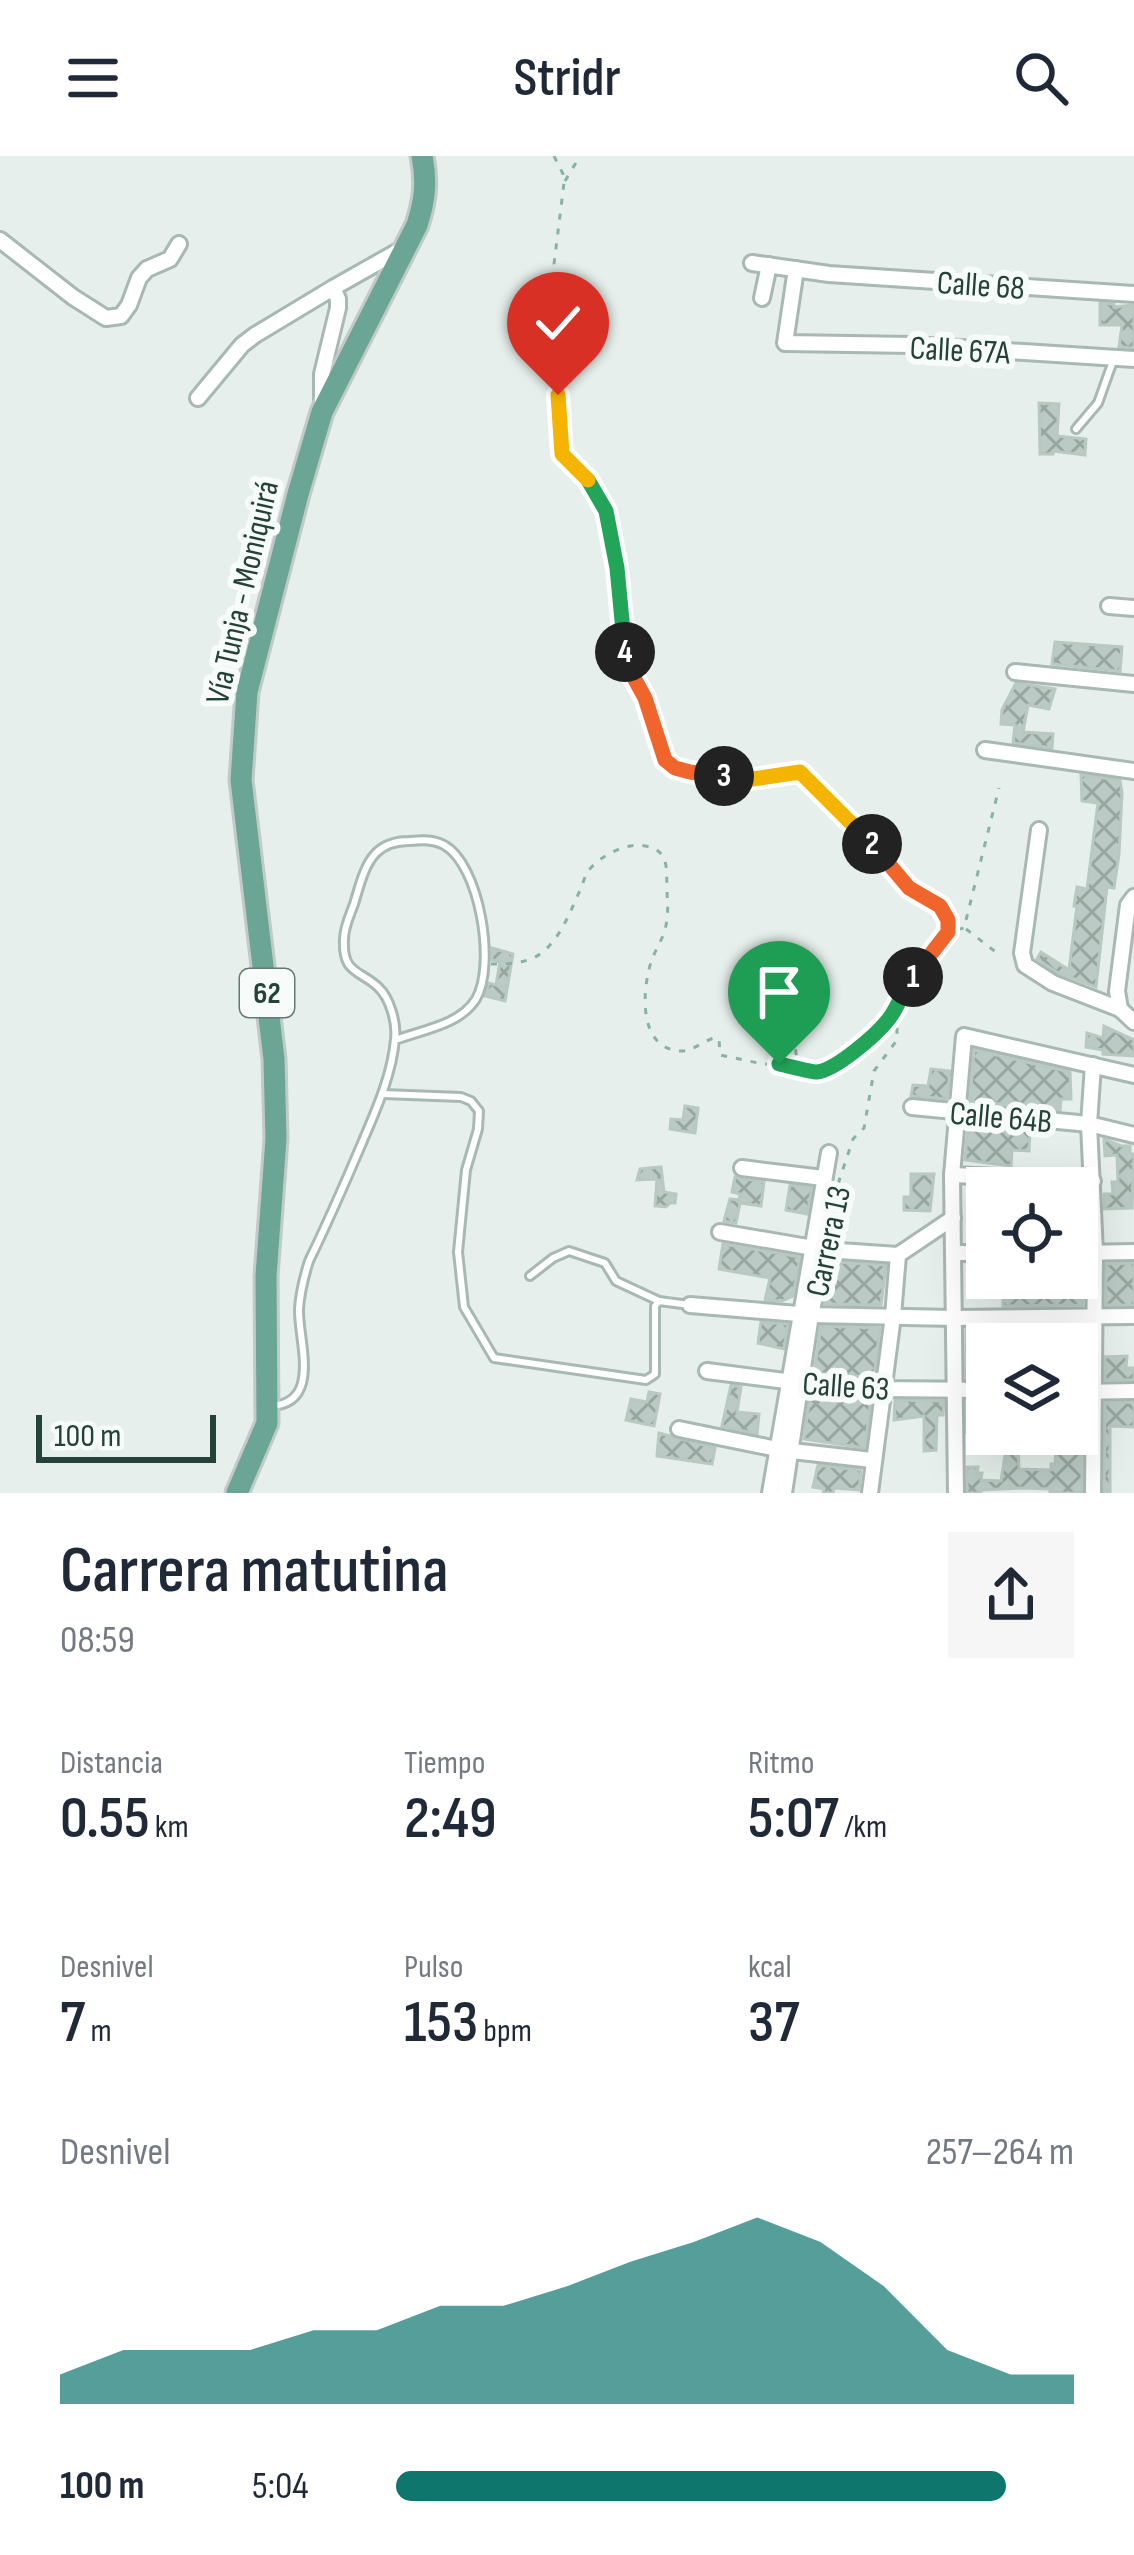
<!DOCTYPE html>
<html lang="es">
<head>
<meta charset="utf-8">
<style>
  body { margin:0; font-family:"Sofia Sans Condensed",sans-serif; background:#f6f6f7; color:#1f2937; height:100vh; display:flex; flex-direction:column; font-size:45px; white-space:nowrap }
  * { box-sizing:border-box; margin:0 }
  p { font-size:39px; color:#747a83 }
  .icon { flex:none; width:66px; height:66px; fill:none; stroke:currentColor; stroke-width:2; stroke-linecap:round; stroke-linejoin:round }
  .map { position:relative; height:1337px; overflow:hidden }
  .drawer { display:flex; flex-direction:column; background:#fff; flex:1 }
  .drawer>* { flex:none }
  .tools { position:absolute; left:966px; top:1011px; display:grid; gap:24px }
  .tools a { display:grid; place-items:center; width:132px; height:132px; border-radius:0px; background:#fff; box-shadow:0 12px 48px #0002; font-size:60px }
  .scale { position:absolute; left:36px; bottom:30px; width:180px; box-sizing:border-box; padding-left:12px; border:6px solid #24423a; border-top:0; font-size:33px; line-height:42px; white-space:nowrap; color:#24423a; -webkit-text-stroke:9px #f7fbf9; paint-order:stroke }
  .pin { position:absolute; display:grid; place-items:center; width:102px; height:102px; color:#fff; margin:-123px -51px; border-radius:50% 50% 50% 0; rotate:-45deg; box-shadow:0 0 12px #0007 }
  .pin .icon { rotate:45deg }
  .km { position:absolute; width:60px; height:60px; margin:-30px; border-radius:50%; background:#222; color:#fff; font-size:33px; line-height:60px; text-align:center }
  .round { display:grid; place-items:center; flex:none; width:126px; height:126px; border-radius:0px; background:#f6f6f7 }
  .summary { display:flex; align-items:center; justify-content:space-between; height:204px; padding:0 60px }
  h1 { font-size:66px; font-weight:600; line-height:90px }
  .figures { display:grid; grid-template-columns:repeat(3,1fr); gap:18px; height:204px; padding:12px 60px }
  .figures div { display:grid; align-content:center }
  .figures b { font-size:60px; font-weight:600 }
  .figures small { font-size:33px; font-weight:400 }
  .figures p { font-size:33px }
  .chart { height:336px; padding:24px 60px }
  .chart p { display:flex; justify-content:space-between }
  .chart svg { width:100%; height:216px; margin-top:12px; fill:#0f766e; opacity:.7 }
  ul { padding:0 60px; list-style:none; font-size:39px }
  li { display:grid; grid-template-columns:192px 144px 1fr; align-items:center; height:90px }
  li i { height:30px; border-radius:15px; background:#0f766e }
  header { display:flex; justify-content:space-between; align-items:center; height:156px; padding:0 60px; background:#fff; font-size:54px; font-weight:600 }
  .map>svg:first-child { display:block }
  .building { fill:url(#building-cross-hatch); stroke:#b8c9c2; stroke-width:3 }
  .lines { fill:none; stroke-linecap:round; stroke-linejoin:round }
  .lane-casing { stroke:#a8b8b2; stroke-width:12 }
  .street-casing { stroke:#a8b8b2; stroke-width:20 }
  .primary-casing { stroke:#c2cac8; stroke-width:27 }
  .path { stroke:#86b3a5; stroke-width:3; stroke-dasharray:6 9; stroke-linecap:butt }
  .lane { stroke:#fff; stroke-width:6 }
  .street { stroke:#fff; stroke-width:14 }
  .primary { stroke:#6aa596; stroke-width:21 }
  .split-1-casing { stroke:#fff; stroke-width:24 }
  .split-2-casing { stroke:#fff; stroke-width:24 }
  .split-3-casing { stroke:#fff; stroke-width:24 }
  .split-4-casing { stroke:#fff; stroke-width:24 }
  .split-5-casing { stroke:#fff; stroke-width:24 }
  .split-6-casing { stroke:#fff; stroke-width:24 }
  .split-1 { stroke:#22a559; stroke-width:15 }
  .split-2 { stroke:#f0652b; stroke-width:15 }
  .split-3 { stroke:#f5b400; stroke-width:15 }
  .split-4 { stroke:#f0652b; stroke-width:15 }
  .split-5 { stroke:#22a559; stroke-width:15 }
  .split-6 { stroke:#f5b400; stroke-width:15 }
  .labels { text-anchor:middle; stroke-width:12; stroke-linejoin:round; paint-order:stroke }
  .shield { fill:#f7fbf9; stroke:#637a73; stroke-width:3 }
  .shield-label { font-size:30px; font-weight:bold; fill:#24423a }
  .street-label { font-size:33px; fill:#24423a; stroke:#f7fbf9 }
</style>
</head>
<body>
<header><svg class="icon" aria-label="menu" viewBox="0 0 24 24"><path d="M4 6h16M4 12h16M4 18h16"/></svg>Stridr<svg class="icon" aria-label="search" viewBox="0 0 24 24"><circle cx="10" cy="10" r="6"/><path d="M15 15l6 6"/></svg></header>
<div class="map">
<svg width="1134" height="1337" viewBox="0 0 1134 1337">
  <defs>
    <pattern id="building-cross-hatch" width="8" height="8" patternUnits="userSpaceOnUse" patternTransform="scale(3)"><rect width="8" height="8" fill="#bbcac4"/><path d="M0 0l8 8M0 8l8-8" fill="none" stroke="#98a6a0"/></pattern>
  </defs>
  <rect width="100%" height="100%" fill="#e6efeb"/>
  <g class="building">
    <path d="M 1100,147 L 1114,148 L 1114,151 L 1134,149 L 1134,192 L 1119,191 L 1122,169 L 1100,169 Z"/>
    <path d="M 1039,247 L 1059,248 L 1057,280 L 1086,283 L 1085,299 L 1053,295 L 1053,298 L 1040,298 Z"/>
    <path d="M 1055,486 L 1122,491 L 1120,515 L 1052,508 Z"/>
    <path d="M 1016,527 L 1055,533 L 1049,553 L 1028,549 L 1023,576 L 1053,578 L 1052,592 L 1013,587 L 1015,569 L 1001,568 L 1002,554 Z"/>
    <path d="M 1081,619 L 1120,624 L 1122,637 L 1119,698 L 1114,732 L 1107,731 L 1096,831 L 1058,817 L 1037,803 L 1041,796 L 1069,814 L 1077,750 L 1074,750 L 1077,731 L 1087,733 L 1098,647 L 1082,645 Z"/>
    <path d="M 492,792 L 513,798 L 505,845 L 485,840 L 489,827 L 496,829 L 500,806 L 492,804 Z"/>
    <path d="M 1104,870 L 1134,884 L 1134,900 L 1103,898 L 1103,894 L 1086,891 L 1087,877 L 1103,882 Z"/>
    <path d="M 974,894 L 1070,916 L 1071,943 L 1061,943 L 1060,954 L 970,945 Z"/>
    <path d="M 931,913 L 950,915 L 947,943 L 911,940 L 913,929 L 928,930 Z"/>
    <path d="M 685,950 L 698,952 L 695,977 L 670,973 L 671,963 L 683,964 Z"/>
    <path d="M 968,968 L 1030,974 L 1029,995 L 1012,994 L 1011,1010 L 965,1004 Z"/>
    <path d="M 1104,983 L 1121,990 L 1130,990 L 1130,998 L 1134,998 L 1132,1052 L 1104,1053 L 1104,1038 L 1113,1038 L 1112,1026 L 1118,1026 L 1117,999 L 1105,1000 Z"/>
    <path d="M 661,1011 L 664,1036 L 676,1038 L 675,1047 L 670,1047 L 666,1051 L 655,1050 L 657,1023 L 637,1024 L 640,1013 Z"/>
    <path d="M 911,1018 L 934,1018 L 930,1055 L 904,1054 L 904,1041 L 911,1041 Z"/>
    <path d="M 735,1021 L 764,1026 L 761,1050 L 740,1047 L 736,1067 L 724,1065 L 730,1043 L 739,1044 L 740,1038 L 732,1036 Z"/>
    <path d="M 790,1029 L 812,1032 L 807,1058 L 786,1054 Z"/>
    <path d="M 723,1088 L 800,1101 L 793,1140 L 782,1145 L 765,1144 L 770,1122 L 719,1113 Z"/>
    <path d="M 834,1106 L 886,1109 L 881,1149 L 825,1148 Z"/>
    <path d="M 1134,1107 L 1134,1149 L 1106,1149 L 1106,1108 Z"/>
    <path d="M 1079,1108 L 1084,1108 L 1083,1149 L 1003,1150 L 1003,1133 L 1017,1133 L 1017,1142 L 1038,1141 L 1038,1132 L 1058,1131 L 1058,1122 L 1078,1122 Z"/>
    <path d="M 761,1166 L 788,1168 L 784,1193 L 758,1187 Z"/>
    <path d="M 821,1170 L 880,1172 L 874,1221 L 814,1217 Z"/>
    <path d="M 966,1173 L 981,1173 L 981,1201 L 987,1201 L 987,1223 L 966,1223 Z"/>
    <path d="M 1127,1200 L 1126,1212 L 1134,1212 L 1134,1224 L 1105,1224 L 1105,1201 Z"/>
    <path d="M 731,1229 L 741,1231 L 737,1256 L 759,1258 L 757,1278 L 722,1270 Z"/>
    <path d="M 649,1236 L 660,1238 L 654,1270 L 626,1264 L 631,1243 L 647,1246 Z"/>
    <path d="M 810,1239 L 871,1243 L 865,1292 L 804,1283 Z"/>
    <path d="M 895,1244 L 944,1245 L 943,1259 L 937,1259 L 936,1294 L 924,1295 L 924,1260 L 894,1264 Z"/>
    <path d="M 966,1245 L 977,1245 L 977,1259 L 987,1258 L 987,1278 L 1018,1278 L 1019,1313 L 1051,1314 L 1051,1308 L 1055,1308 L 1056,1290 L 1082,1292 L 1082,1337 L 1050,1337 L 1050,1333 L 1021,1332 L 981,1334 L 981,1337 L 967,1337 L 967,1311 L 978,1311 L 977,1317 L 982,1317 L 981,1324 L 1001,1325 L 1006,1293 L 974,1293 L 974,1275 L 966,1276 Z"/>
    <path d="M 1134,1246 L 1134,1271 L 1110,1270 L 1110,1337 L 1104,1337 L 1105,1247 Z"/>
    <path d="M 659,1277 L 715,1292 L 712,1308 L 657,1300 Z"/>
    <path d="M 818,1309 L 861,1314 L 859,1334 L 834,1332 L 833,1337 L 823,1337 L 824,1333 L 813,1331 Z"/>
  </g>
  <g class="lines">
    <defs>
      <g id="lane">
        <path d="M 1076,273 L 1098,247 L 1113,205"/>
        <path d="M 383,938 L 461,941 L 471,945 L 479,955 L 478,973 L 466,1014 L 458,1096 L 464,1151 L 494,1202 L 646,1224 L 655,1218 L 655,1150 L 659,1145 L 690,1149"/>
        <path d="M 530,1120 L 553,1102 L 569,1095 L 605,1107 L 616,1125 L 659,1145"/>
        <path d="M 269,1250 C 323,1249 298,1185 299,1153 C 300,1136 304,1121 309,1105 C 328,1066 345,1027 362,987 C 376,954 392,919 395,883 C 397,867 390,842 378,831 C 360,814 342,818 344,783 C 344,771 350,759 354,748 C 359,732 364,709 376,697 C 385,688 397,685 409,685 C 422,684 433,683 444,689 C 480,709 496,809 476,843 C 460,869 422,874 395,884"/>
      </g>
      <g id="street">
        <path d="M 0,84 L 73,141 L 106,162 L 121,160 L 129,149 L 139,122 L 147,113 L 170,103 L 179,88"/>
        <path d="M 752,107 L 829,118 L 1134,138"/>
        <path d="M 796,113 L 785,187 L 913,189 L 1134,203"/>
        <path d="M 333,132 L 402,93"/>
        <path d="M 762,142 L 769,109"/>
        <path d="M 198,242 L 242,189 L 255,179 L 333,132 L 338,143 L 338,152 L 322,218 L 322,253"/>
        <path d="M 1109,450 L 1134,452"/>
        <path d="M 1015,516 L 1134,528"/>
        <path d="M 985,594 L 1134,615"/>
        <path d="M 1039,674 L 1022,797 L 1025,809 L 1053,827 L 1120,853"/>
        <path d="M 1134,741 L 1128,749 L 1117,835 L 1120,853 L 1134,866"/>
        <path d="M 1093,909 L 1089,968 L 1095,1097 L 1093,1337"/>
        <path d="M 912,951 L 1089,968 L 1134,979"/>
        <path d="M 742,1012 L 823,1022"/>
        <path d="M 952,1019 L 1093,1025"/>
        <path d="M 720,1076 L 825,1094 L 898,1099 L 953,1062"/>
        <path d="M 954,1097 L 987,1097"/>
        <path d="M 1077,1097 L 1134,1096"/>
        <path d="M 690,1149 L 811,1159 L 954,1162 L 1134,1160"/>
        <path d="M 707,1215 L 801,1227 L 882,1233 L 987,1234"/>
        <path d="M 1077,1236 L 1134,1235"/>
        <path d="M 679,1273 L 777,1293"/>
        <path d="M 792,1295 L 872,1304"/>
        <path d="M 770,1337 L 829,997"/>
        <path d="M 784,1337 L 811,1159 L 825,1094"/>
        <path d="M 870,1337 L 893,1160 L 898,1099"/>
        <path d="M 956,1337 L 952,1019 L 964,880 L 1134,919"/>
      </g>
      <path id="primary" d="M 237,1337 L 267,1267 L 266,1120 L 276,983 L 274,903 L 241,624 L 247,536 L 298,338 L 322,256 L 417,69 C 425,44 427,26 422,0"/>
    </defs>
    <use href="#lane" class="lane-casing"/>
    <use href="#street" class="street-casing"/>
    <use href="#primary" class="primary-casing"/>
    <g class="path">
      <path d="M 554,0 L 563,18 L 564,27 L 554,108 L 561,137 L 558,239 L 561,293 L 566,303 L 590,325 L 606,355 L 617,412 L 622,481 L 628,511 L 645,543 L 662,599 L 669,609 L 675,612 L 753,623 L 800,616 L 864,678 L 909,732 L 943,752 L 948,764 L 948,776"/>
      <path d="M 565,25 L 580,0"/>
      <path d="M 966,773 L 1001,800"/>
      <path d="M 491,808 C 509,808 529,808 544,795 C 562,779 571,754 581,732 C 583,727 585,720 588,715 C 600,700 626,686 645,690 C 670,694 666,713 667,732 C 667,745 669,756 666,769 C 664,781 657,791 652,803 C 642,832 637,892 680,895 C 692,896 703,885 714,882 L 719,883 L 720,899 L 763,908 L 801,910"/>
      <path d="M 764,820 C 776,811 787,808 800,814 C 820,843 779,891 804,912 C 823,927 877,878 889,863 C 895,856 897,846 901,838 C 909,823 933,787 947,777 C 950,775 960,773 964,772 L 999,632"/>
      <path d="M 833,1057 L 839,1025 L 853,983 L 864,972 L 874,915 L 897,884 L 897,849"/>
    </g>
    <use href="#lane" class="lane"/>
    <use href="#street" class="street"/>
    <use href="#primary" class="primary"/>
  </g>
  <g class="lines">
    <defs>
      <path id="split-1" d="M 779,908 C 789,910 810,916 817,916 C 836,914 876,879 888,864 C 898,852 903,834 913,821"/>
      <path id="split-2" d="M 872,688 L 909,732 L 940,750 L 948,764 L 948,776 L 913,821"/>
      <path id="split-3" d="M 724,620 L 753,623 L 800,616 L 872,688"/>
      <path id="split-4" d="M 625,496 L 628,511 L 645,542 L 665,604 L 675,612 L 690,616 L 724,620"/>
      <path id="split-5" d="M 588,324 L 606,355 L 617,412 L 625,496"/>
      <path id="split-6" d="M 558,239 L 562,298 L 588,324"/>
    </defs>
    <use href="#split-1" class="split-1-casing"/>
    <use href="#split-2" class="split-2-casing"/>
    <use href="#split-3" class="split-3-casing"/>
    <use href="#split-4" class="split-4-casing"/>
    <use href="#split-5" class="split-5-casing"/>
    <use href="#split-6" class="split-6-casing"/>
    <use href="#split-1" class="split-1"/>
    <use href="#split-2" class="split-2"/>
    <use href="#split-3" class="split-3"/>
    <use href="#split-4" class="split-4"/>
    <use href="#split-5" class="split-5"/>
    <use href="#split-6" class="split-6"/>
  </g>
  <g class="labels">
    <rect class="shield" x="240" y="813" width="54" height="48" rx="9"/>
    <g class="shield-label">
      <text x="267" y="847">62</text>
    </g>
    <g class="street-label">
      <text transform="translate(981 128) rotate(4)" y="12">Calle 68</text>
      <text transform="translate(960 193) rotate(3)" y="12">Calle 67A</text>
      <text transform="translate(241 436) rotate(-77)" y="12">Vía Tunja - Moniquirá</text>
      <text transform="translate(1001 960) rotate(5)" y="12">Calle 64B</text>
      <text transform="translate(827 1085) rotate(-78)" y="12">Carrera 13</text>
      <text transform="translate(846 1229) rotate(4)" y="12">Calle 63</text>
    </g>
  </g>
</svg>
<div class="tools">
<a><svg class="icon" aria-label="locate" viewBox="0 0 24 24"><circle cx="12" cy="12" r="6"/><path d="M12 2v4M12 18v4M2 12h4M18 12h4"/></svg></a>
<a><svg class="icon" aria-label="layers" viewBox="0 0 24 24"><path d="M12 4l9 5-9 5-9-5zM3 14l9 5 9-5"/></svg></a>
</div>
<div class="scale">100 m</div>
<div class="pin" style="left:779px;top:908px;background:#1e9e55"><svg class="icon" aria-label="arrive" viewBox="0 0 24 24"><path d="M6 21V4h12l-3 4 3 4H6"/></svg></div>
<div class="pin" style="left:558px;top:239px;background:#d93025"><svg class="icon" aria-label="check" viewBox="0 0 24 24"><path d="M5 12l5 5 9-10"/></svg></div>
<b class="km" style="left:913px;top:821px">1</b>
<b class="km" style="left:872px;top:688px">2</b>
<b class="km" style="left:724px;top:620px">3</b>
<b class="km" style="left:625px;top:496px">4</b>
</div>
<section class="drawer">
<div class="summary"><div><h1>Carrera matutina</h1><p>08:59</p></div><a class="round"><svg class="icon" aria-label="share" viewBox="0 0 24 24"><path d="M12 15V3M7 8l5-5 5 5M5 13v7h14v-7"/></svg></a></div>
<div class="figures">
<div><p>Distancia</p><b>0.55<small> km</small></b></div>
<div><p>Tiempo</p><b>2:49</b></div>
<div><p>Ritmo</p><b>5:07<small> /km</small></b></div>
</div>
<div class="figures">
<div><p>Desnivel</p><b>7<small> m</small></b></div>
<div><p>Pulso</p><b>153<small> bpm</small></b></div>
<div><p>kcal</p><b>37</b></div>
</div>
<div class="chart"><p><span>Desnivel</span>257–264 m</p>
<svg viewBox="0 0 160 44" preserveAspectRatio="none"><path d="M0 44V38L10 33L20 33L30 33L40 29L50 29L60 24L70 24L80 20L90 15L100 11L110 6L120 11L130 20L140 33L150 38L160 38V44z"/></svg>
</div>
<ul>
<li><b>100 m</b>5:04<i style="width:90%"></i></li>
</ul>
</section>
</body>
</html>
